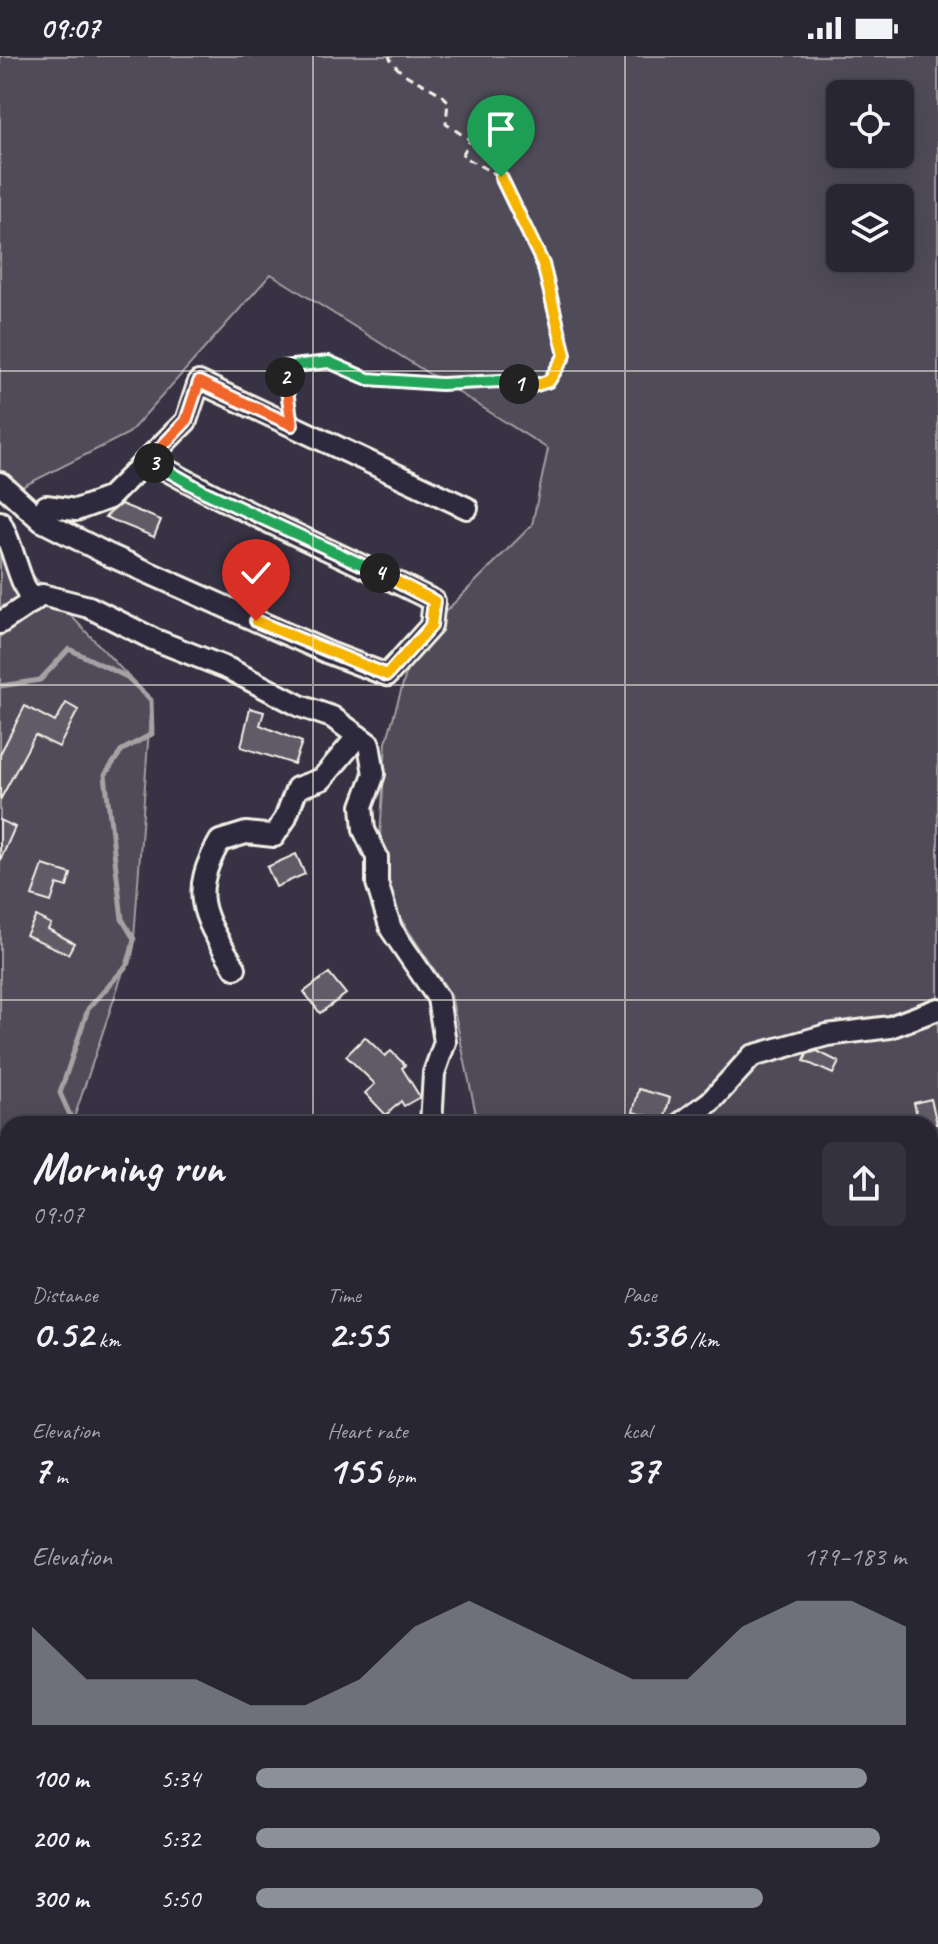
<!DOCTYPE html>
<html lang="en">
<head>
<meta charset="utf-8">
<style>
  body { margin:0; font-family:Caveat,sans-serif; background:#35323f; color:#f1f3f6; height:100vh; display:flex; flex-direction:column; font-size:30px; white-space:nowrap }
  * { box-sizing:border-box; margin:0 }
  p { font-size:26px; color:#a5a5ac }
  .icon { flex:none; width:44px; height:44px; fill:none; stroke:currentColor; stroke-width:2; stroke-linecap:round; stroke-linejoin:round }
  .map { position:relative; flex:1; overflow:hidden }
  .details { position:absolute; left:0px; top:1060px; width:938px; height:828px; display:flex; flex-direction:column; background:#292633; border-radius:24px 24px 0 0; box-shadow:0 8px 32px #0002,0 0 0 2px #45434e }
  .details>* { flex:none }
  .controls { position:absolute; left:826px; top:24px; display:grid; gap:16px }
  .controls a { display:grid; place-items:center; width:88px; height:88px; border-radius:12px; background:#292633; box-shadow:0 8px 32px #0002,0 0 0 2px #45434e; font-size:40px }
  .pin { position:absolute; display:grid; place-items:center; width:68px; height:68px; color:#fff; margin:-82px -34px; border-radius:50% 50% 50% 0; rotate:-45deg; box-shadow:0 0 8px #0007 }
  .pin .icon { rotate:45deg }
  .km { position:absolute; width:40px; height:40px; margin:-20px; border-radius:50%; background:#222; color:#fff; font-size:22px; line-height:40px; text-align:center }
  .round { display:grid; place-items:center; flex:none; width:84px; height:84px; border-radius:12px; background:#35323f }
  .overview { display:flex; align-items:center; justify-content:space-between; height:136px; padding:0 32px }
  h1 { font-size:44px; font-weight:700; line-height:60px }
  .metrics { display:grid; grid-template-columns:repeat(3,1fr); gap:12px; height:136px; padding:8px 32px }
  .metrics div { display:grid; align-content:center }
  .metrics b { font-size:40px; font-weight:700 }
  .metrics small { font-size:22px; font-weight:400 }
  .metrics p { font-size:22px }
  .chart { height:224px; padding:16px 32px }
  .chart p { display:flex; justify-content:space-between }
  .chart svg { width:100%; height:144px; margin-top:8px; fill:#8c9099; opacity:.7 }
  ul { padding:0 32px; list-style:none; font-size:26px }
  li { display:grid; grid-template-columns:128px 96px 1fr; align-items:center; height:60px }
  li i { height:20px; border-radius:10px; background:#8c9099 }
  .status { display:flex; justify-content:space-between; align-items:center; height:56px; padding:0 40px; background:#292633; direction:ltr }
  .status svg { height:22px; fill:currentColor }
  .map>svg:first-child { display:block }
  .green { fill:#504b59; stroke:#a29ea0; stroke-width:2; fill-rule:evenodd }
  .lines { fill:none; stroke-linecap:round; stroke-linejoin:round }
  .stream { stroke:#a6a2a4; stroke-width:5 }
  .building { fill:#5f5c67; stroke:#f4f1e8; stroke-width:2 }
  .minor-casing { stroke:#f4f1e8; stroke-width:26 }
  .path { stroke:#f4f1e8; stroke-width:3; stroke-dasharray:8 6; stroke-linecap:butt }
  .minor { stroke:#2f2a3d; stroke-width:20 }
  .split-1-casing { stroke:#fff; stroke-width:16 }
  .split-2-casing { stroke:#fff; stroke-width:16 }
  .split-3-casing { stroke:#fff; stroke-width:16 }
  .split-4-casing { stroke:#fff; stroke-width:16 }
  .split-5-casing { stroke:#fff; stroke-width:16 }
  .split-1 { stroke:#f5b400; stroke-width:10 }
  .split-2 { stroke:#22a559; stroke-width:10 }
  .split-3 { stroke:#f0652b; stroke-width:10 }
  .split-4 { stroke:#22a559; stroke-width:10 }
  .split-5 { stroke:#f5b400; stroke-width:10 }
  .grid { fill:none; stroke:#f4f1e8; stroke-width:2; stroke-opacity:0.55 }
</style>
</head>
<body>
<div class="status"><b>09:07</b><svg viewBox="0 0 49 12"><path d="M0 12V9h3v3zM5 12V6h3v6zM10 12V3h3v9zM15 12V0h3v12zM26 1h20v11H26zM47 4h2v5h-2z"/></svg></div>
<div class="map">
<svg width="938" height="1888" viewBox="0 0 938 1888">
  <rect width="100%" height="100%" fill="#373244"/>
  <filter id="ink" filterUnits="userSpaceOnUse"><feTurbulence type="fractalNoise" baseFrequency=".0125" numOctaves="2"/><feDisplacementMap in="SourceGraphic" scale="16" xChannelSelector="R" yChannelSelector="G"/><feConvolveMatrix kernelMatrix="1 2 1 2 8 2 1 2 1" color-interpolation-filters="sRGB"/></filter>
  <g filter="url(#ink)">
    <g class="green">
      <path d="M 0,0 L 938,0 L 938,1888 L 759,1888 L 742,1880 L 930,1880 L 930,1068 L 478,1068 L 451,939 L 377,827 L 386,687 L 415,586 L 532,469 L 548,393 L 271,218 L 129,377 L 0,442 ZM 840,38 L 900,38 L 900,98 L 840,98 ZM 840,142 L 900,142 L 900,202 L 840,202 Z"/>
      <path d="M 0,485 L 151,644 L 134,883 L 72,1068 L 8,1068 L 8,1118 L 0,1118 Z"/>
    </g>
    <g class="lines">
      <g class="stream">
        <path d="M 0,630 L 40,624 L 69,593 L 127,621 L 151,644 L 152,678 L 122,694 L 105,719 L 122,863 L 134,883 L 129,907 L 88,953 L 60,1037 L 74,1068"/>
        <path d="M 0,1171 L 8,1156"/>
        <path d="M 0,1248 L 4,1259 L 0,1274"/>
        <path d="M 0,1324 L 8,1334"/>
        <path d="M 0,1398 L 8,1391"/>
        <path d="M 0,1446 L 8,1455"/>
        <path d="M 196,1888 L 203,1880"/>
      </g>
    </g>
    <g class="building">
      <path d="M 121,448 L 161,464 L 154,481 L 105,461 Z"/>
      <path d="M 66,647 L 78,654 L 59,691 L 35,679 L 0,744 L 0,698 L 25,650 L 55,666 Z"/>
      <path d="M 250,652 L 264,656 L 260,669 L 302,686 L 294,708 L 241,691 Z"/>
      <path d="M 0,764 L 15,771 L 0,805 Z"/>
      <path d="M 296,798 L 305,818 L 276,831 L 267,811 Z"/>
      <path d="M 43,809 L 71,818 L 67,831 L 57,828 L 51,846 L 32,840 Z"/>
      <path d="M 36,860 L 51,868 L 48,873 L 74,887 L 68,898 L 26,879 Z"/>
      <path d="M 329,917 L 346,938 L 320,957 L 304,936 Z"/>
      <path d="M 365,981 L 385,1000 L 391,995 L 405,1009 L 402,1012 L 420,1041 L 404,1050 L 401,1045 L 386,1059 L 365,1037 L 375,1028 L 346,1000 Z"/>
      <path d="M 817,995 L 839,1006 L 833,1018 L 804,1005 L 807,998 Z"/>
      <path d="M 639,1033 L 670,1042 L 664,1064 L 633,1056 Z"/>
      <path d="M 931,1043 L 937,1068 L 919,1068 L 914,1047 Z"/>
    </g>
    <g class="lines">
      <defs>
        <g id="minor">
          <path d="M 0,427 L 42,465 L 109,499 L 329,597 L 387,619 L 431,570 L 434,545 C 340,497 241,457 149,404"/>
          <path d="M 46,450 L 76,454 L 109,442 L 186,365 L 199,326 L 467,452"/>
          <path d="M 0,466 C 14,492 17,520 32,546"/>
          <path d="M 0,567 L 42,539 L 89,551 L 153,583 L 229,613 L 300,650 L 332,661 L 369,688 L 374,718 L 362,750 L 364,774 L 377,801 L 377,827 L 391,873 L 438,942 L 445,986 L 434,1017 L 431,1068"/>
          <path d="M 235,912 C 205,862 187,840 220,785 L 246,777 L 274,780 L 285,763 L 297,732 L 322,723 L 358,680"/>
          <path d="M 680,1068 L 711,1045 L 752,1000 L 827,979 L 890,971 L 938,953"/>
          <path d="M 932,1655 L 938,1661"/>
          <path d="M 0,1793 L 8,1790"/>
          <path d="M 930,1826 L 938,1833"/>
        </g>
      </defs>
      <use href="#minor" class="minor-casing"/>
      <g class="path">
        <path d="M 289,348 L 283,311 L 329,306 L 368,323 L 441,328 L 501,325 L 533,330 L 549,325 L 565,299 L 543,208 L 501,121 L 462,100 L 470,84 L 446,68 L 448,45 C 432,27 399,24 389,0"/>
        <path d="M 930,1463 L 938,1466"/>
        <path d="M 930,1550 L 938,1554"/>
        <path d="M 345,1888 L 381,1880"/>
      </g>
      <use href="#minor" class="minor"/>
    </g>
  </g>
  <g class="lines" filter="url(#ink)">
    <defs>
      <path id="split-1" d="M 501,121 L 543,208 L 565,299 L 549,325 L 533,330 L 519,328"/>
      <path id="split-2" d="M 285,321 L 283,311 L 329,306 L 368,323 L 441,328 L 501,325 L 519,328"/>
      <path id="split-3" d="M 154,407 L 149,404 L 186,365 L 199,326 L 292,369 L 285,321"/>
      <path id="split-4" d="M 154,407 L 203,435 L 380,517"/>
      <path id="split-5" d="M 256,565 L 387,619 L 431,570 L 434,545 L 380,517"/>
    </defs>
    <use href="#split-1" class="split-1-casing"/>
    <use href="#split-2" class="split-2-casing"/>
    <use href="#split-3" class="split-3-casing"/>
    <use href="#split-4" class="split-4-casing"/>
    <use href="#split-5" class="split-5-casing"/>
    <use href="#split-1" class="split-1"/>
    <use href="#split-2" class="split-2"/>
    <use href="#split-3" class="split-3"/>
    <use href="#split-4" class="split-4"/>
    <use href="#split-5" class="split-5"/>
  </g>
  <path class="grid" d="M 313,0 L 313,1068M 625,0 L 625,1068M 0,315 L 938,315M 0,629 L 938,629M 0,944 L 938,944M 0,1259 L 8,1259M 930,1259 L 938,1259M 0,1573 L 8,1573M 930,1573 L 938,1573M 313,1880 L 313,1888M 625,1880 L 625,1888"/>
</svg>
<div class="controls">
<a><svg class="icon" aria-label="locate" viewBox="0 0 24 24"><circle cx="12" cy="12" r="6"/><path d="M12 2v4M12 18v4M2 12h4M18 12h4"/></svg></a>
<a><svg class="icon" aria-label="layers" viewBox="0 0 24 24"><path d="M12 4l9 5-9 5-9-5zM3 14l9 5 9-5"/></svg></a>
</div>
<div class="pin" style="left:501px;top:121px;background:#1e9e55"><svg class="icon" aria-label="arrive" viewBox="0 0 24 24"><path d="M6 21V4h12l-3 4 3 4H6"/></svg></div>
<div class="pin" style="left:256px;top:565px;background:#d93025"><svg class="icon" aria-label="check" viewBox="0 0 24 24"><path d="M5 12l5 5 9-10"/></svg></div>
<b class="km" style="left:519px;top:328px">1</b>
<b class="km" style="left:285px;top:321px">2</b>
<b class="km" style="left:154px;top:407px">3</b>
<b class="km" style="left:380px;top:517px">4</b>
<section class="details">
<div class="overview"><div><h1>Morning run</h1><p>09:07</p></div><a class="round"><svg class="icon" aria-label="share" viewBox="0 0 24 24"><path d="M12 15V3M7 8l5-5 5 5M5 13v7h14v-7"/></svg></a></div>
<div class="metrics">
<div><p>Distance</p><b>0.52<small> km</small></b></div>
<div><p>Time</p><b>2:55</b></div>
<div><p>Pace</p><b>5:36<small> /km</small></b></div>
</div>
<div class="metrics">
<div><p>Elevation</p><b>7<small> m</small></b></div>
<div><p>Heart rate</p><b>155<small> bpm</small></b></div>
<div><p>kcal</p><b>37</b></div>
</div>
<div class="chart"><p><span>Elevation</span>179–183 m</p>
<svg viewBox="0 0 160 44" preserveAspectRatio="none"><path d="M0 44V14L10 30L20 30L30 30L40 38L50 38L60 30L70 14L80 6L90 14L100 22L110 30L120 30L130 14L140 6L150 6L160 14V44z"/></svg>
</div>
<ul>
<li><b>100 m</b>5:34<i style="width:94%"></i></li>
<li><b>200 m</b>5:32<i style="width:96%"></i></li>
<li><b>300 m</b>5:50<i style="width:78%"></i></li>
</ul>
</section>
</div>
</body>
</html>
